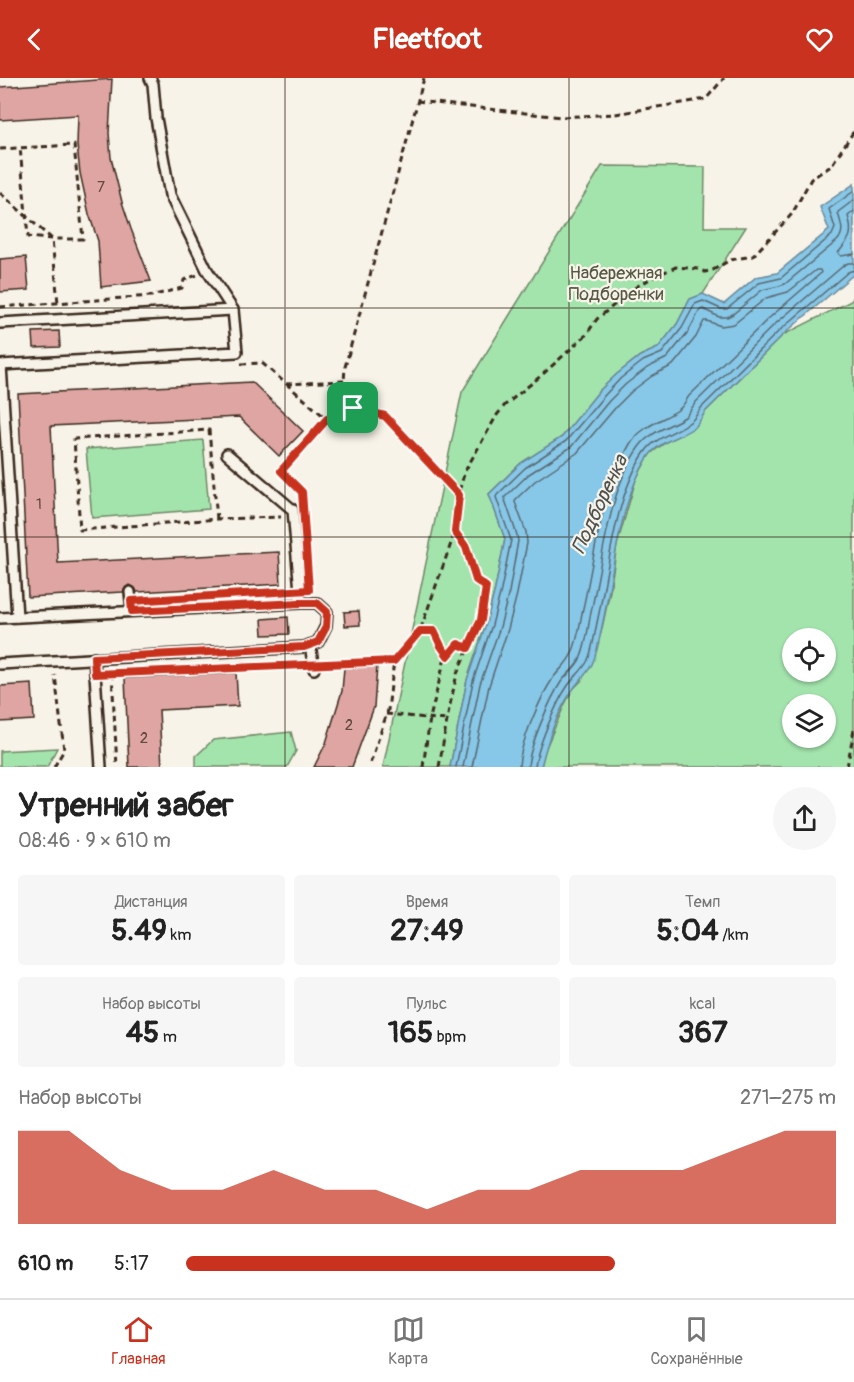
<!DOCTYPE html>
<html lang="ru">
<head>
<meta charset="utf-8">
<style>
  body { margin:0; font-family:Pangolin,sans-serif; background:#f6f6f6; color:#222; height:100vh; display:flex; flex-direction:column; font-size:22px; white-space:nowrap }
  * { box-sizing:border-box; margin:0 }
  p { font-size:20px; color:#767676 }
  .icon { flex:none; width:33px; height:33px; fill:none; stroke:currentColor; stroke-width:2; stroke-linecap:round; stroke-linejoin:round }
  .map { position:relative; height:689px; overflow:hidden }
  .sheet { display:flex; flex-direction:column; background:#fff; flex:1 }
  .sheet>* { flex:none }
  .tools { position:absolute; left:782px; top:550px; display:grid; gap:12px }
  .tools a { display:grid; place-items:center; width:54px; height:54px; border-radius:50%; background:#fff; box-shadow:0 2px 4px #0004; font-size:30px }
  .pin { position:absolute; display:grid; place-items:center; width:51px; height:51px; color:#fff; margin:-26px; border-radius:12px; box-shadow:0 3px 9px #0006 }
  .round { display:grid; place-items:center; flex:none; width:63px; height:63px; border-radius:32px; background:#f6f6f6 }
  .overview { display:flex; align-items:center; justify-content:space-between; height:102px; padding:0 18px }
  h1 { font-size:33px; font-weight:700; line-height:45px }
  .figures { display:grid; grid-template-columns:repeat(3,1fr); gap:9px; height:102px; padding:6px 18px }
  .figures div { display:grid; align-content:center; border-radius:6px; background:#f6f6f6; text-align:center }
  .figures b { font-size:30px; font-weight:700 }
  .figures small { font-size:16px; font-weight:400 }
  .figures p { font-size:16px }
  .chart { height:168px; padding:12px 18px }
  .chart p { display:flex; justify-content:space-between }
  .chart svg { width:100%; height:108px; margin-top:6px; fill:#c8321e; opacity:.7 }
  ul { padding:0 18px; list-style:none; font-size:20px }
  li { display:grid; grid-template-columns:96px 72px 1fr; align-items:center; height:45px }
  li i { height:15px; border-radius:8px; background:#c8321e }
  header { display:flex; justify-content:space-between; align-items:center; height:78px; padding:0 18px; background:#c8321e; color:#fff; font-size:27px; font-weight:700 }
  .tab-bar { display:flex; justify-content:space-around; align-items:center; height:84px; border-top:2px solid #e0e0e0; background:#fff; font-size:16px; color:#767676 }
  .tab-bar a { display:grid; justify-items:center; gap:3px }
  .tab-bar .selected { color:#c8321e }
  .map>svg:first-child { display:block }
  .green { fill:#a3e4ad; stroke:#6f8766; stroke-width:1.5; fill-rule:evenodd }
  .water { fill:#87c7e8; stroke:#698897; stroke-width:1.5 }
  .lines { fill:none; stroke-linecap:round; stroke-linejoin:round }
  .shore { stroke:#59696f; stroke-width:1.5 }
  .building { fill:#dfa5a3; stroke:#3b2a1e; stroke-width:1.5 }
  .lane-casing { stroke:#3b2a1e; stroke-width:14 }
  .path { stroke:#3b2a1e; stroke-width:3; stroke-dasharray:6 4.5; stroke-linecap:butt }
  .lane { stroke:#f7f3e8; stroke-width:9 }
  .route-casing { stroke:#fff; stroke-width:12 }
  .route { stroke:#c8321e; stroke-width:8 }
  .grid { fill:none; stroke:#3b2a1e; stroke-width:1.5; stroke-opacity:0.55 }
  .labels { text-anchor:middle; stroke-width:4.5; stroke-linejoin:round; paint-order:stroke }
  .number-label { font-size:15px; fill:#64493f }
  .park-label { font-size:18px; fill:#555842; stroke:#f7f3e8 }
  .water-label { font-size:20px; font-style:italic; fill:#4e5150; stroke:#f7f3e8 }
</style>
</head>
<body>
<header><svg class="icon" aria-label="back" viewBox="0 0 24 24"><path d="M15 5l-7 7 7 7"/></svg>Fleetfoot<svg class="icon" aria-label="heart" viewBox="0 0 24 24"><path d="M12 20l-8-8c-3-5 5-10 8-4 3-6 11-1 8 4z"/></svg></header>
<div class="map">
<svg width="854" height="689" viewBox="0 0 854 689">
  <rect width="100%" height="100%" fill="#f7f3e8"/>
  <filter id="ink" filterUnits="userSpaceOnUse"><feTurbulence type="fractalNoise" baseFrequency=".0167" numOctaves="2"/><feDisplacementMap in="SourceGraphic" scale="12" xChannelSelector="R" yChannelSelector="G"/><feConvolveMatrix kernelMatrix="1 2 1 2 8 2 1 2 1" color-interpolation-filters="sRGB"/></filter>
  <g filter="url(#ink)">
    <g class="green">
      <path d="M 602,88 L 705,89 L 704,149 L 746,149 L 703,216 L 690,221 L 677,246 L 658,270 L 640,278 L 617,296 L 599,313 L 562,359 L 521,385 L 489,416 L 505,461 L 495,511 L 486,546 L 467,602 L 450,689 L 383,689 L 462,314 Z"/>
      <path d="M 854,219 L 854,689 L 541,689 L 545,672 L 564,628 L 572,612 L 582,602 L 601,555 L 610,513 L 617,467 L 636,401 L 650,376 L 669,362 L 696,348 L 705,334 L 783,257 L 851,223 ZM 792,561 L 825,561 L 825,594 L 792,594 ZM 792,627 L 825,627 L 825,660 L 792,660 Z"/>
      <path d="M 203,362 L 209,431 L 92,440 L 86,371 Z"/>
      <path d="M 291,654 L 296,673 L 287,689 L 196,689 L 196,678 L 213,662 Z"/>
      <path d="M 57,670 L 47,689 L 0,689 L 0,673 Z"/>
    </g>
    <path class="water" d="M 854,106 L 854,196 L 783,257 L 705,334 C 702,339 699,345 695,349 C 681,359 659,363 649,378 C 619,423 614,492 603,544 C 600,557 598,572 593,584 C 589,595 578,603 572,613 C 557,635 547,664 541,689 L 450,689 L 467,602 L 486,546 L 495,511 L 505,461 L 489,416 L 521,385 L 562,359 L 599,313 L 617,296 L 640,278 L 658,270 L 677,246 L 690,221 L 703,216 L 724,226 L 756,199 L 777,195 L 829,152 L 820,129 Z"/>
    <g class="lines">
      <g class="shore">
        <path d="M 854,133 L 848,138 C 854,158 849,161 838,175 L 841,178 L 854,176"/>
        <path d="M 456,689 L 473,603 L 492,547 L 501,512 L 511,462 L 496,419 L 497,417 L 525,390 L 566,363 L 604,318 L 621,300 L 643,283 L 662,275 L 682,250 L 695,226 L 703,223 L 721,231 L 727,231 L 759,205 L 781,200 L 832,157 L 835,150 L 829,131 L 854,113"/>
        <path d="M 463,689 L 480,606 L 500,549 L 509,514 L 518,463 L 517,457 L 505,422 L 505,419 L 529,396 L 571,369 L 609,323 L 626,306 L 647,290 L 667,280 L 688,254 L 700,232 L 703,231 L 719,239 L 727,239 L 733,236 L 762,212 L 779,208 L 785,206 L 837,163 C 846,153 840,145 838,134 L 854,122"/>
        <path d="M 472,689 L 489,608 L 508,551 L 517,516 L 527,465 L 526,454 L 515,424 L 516,421 L 535,403 L 577,375 L 616,329 L 632,313 L 652,298 L 673,287 L 696,259 L 704,243 L 707,243 L 721,248 L 734,246 L 766,220 L 788,214 L 816,192 L 820,192 L 821,194 L 820,196 L 768,241 L 689,318 C 686,322 683,329 678,332 C 663,342 640,349 630,366 C 601,415 596,471 584,526 C 580,542 579,560 572,575 C 568,585 559,592 553,600 C 540,620 520,665 519,689"/>
        <path d="M 528,689 C 529,669 550,621 561,604 C 567,596 577,589 581,579 C 586,567 588,552 590,539 C 602,487 608,412 639,369 C 649,354 671,348 685,339 C 689,335 692,329 696,324 L 774,247 L 843,188 L 848,185 L 854,185"/>
        <path d="M 535,689 C 537,670 556,625 567,609 C 573,600 582,593 587,584 C 593,572 595,553 598,540 C 609,489 615,417 645,374 C 655,359 677,354 690,344 C 695,341 698,334 701,330 L 779,253 L 848,194 L 854,192"/>
      </g>
    </g>
    <g class="building">
      <path d="M 112,1 L 109,55 L 111,80 L 122,124 L 131,151 L 151,203 L 101,209 L 98,163 L 89,136 L 80,95 L 77,67 L 78,37 L 0,42 L 0,9 Z"/>
      <path d="M 26,179 L 29,212 L 0,214 L 0,181 Z"/>
      <path d="M 59,253 L 60,269 L 34,270 L 33,254 Z"/>
      <path d="M 252,304 L 303,353 L 279,378 L 239,339 L 51,348 L 58,485 L 279,474 L 281,506 L 137,514 L 135,510 L 130,507 L 126,509 L 123,514 L 28,519 L 18,316 Z"/>
      <path d="M 359,533 L 360,547 L 345,548 L 344,534 Z"/>
      <path d="M 288,539 L 289,556 L 263,557 L 262,541 Z"/>
      <path d="M 377,588 L 374,629 L 352,689 L 314,689 L 326,665 L 342,613 L 344,590 Z"/>
      <path d="M 236,595 L 238,628 L 159,632 L 162,689 L 129,689 L 125,600 Z"/>
      <path d="M 32,606 L 34,642 L 0,644 L 0,608 Z"/>
    </g>
    <g class="lines">
      <defs>
        <g id="lane">
          <path d="M 0,245 L 233,232"/>
          <path d="M 0,287 L 237,274 L 233,232 L 207,192 L 170,117 L 156,40 L 153,6 L 150,0"/>
          <path d="M 1,287 L 17,539"/>
          <path d="M 227,376 L 293,432 L 301,525"/>
          <path d="M 130,514 L 132,533"/>
          <path d="M 0,540 L 301,525 L 317,525 L 327,534 L 326,548 L 318,564 L 304,569 L 0,586"/>
          <path d="M 310,567 L 314,591"/>
          <path d="M 94,580 L 101,689"/>
        </g>
      </defs>
      <use href="#lane" class="lane-casing"/>
      <g class="path">
        <path d="M 424,0 L 345,289 L 343,319 L 353,330 L 385,338 L 458,417"/>
        <path d="M 417,23 L 561,39 L 615,36 L 706,21 L 724,0"/>
        <path d="M 0,71 L 74,67 L 83,161 L 52,161 L 28,159 L 20,69"/>
        <path d="M 0,115 L 52,161 L 58,225"/>
        <path d="M 0,229 L 151,218 L 182,210 L 184,202 L 197,197"/>
        <path d="M 241,286 L 262,285 L 327,341 L 281,393 L 302,414 L 302,421"/>
        <path d="M 286,306 L 344,303"/>
        <path d="M 327,341 L 353,330"/>
        <path d="M 217,441 L 209,352 L 74,361 L 80,452 L 217,441 L 281,439"/>
        <path d="M 420,553 L 434,553 L 441,568 L 448,578 L 458,566 L 468,570"/>
        <path d="M 394,583 L 420,553 L 455,454"/>
        <path d="M 325,586 L 394,583 L 388,632 L 369,689"/>
        <path d="M 107,595 L 301,587"/>
        <path d="M 112,595 L 117,689"/>
        <path d="M 386,636 L 447,642"/>
        <path d="M 54,689 L 64,672 L 55,597"/>
        <path d="M 423,689 L 430,640 L 446,576"/>
        <path d="M 439,689 L 449,631 L 457,596 L 481,541 L 486,509 L 476,502 L 466,469 L 455,454 L 458,417 L 465,393 L 497,337 L 505,327 L 542,297 L 586,257 L 597,241 L 636,209 L 655,198 L 676,189 L 698,191 L 705,194 L 713,192 L 730,182 L 753,178 L 792,136 L 811,101 L 831,88 L 854,53"/>
        <path d="M 847,689 L 854,652"/>
      </g>
      <use href="#lane" class="lane"/>
    </g>
  </g>
  <g class="lines" filter="url(#ink)">
    <defs>
      <path id="route" d="M 353,330 L 385,338 L 459,417 L 455,454 L 466,469 L 476,502 L 486,509 L 481,542 L 468,570 L 458,566 L 448,578 L 441,568 L 434,553 L 420,553 L 394,583 L 95,596 L 94,580 L 304,569 L 318,564 L 326,549 L 327,534 L 317,525 L 301,525 L 132,533 L 131,523 L 309,512 L 302,414 L 281,393 L 327,341 Z"/>
    </defs>
    <use href="#route" class="route-casing"/>
    <use href="#route" class="route"/>
  </g>
  <path class="grid" d="M 285,0 L 285,689M 569,0 L 569,689M 0,230 L 854,230M 0,459 L 854,459"/>
  <g class="labels">
    <g class="number-label">
      <text x="101" y="114">7</text>
      <text x="39" y="431">1</text>
      <text x="349" y="652">2</text>
      <text x="144" y="665">2</text>
    </g>
    <g class="park-label">
      <text x="616" y="201">Набережная<tspan x="616" dy="21">Подборенки</tspan></text>
    </g>
    <g class="water-label">
      <text transform="translate(599 426) rotate(-65)" y="7">Подборенка</text>
    </g>
  </g>
</svg>
<div class="tools">
<a><svg class="icon" aria-label="locate" viewBox="0 0 24 24"><circle cx="12" cy="12" r="6"/><path d="M12 2v4M12 18v4M2 12h4M18 12h4"/></svg></a>
<a><svg class="icon" aria-label="layers" viewBox="0 0 24 24"><path d="M12 4l9 5-9 5-9-5zM3 14l9 5 9-5"/></svg></a>
</div>
<div class="pin" style="left:353px;top:330px;background:#1e9e55"><svg class="icon" aria-label="arrive" viewBox="0 0 24 24"><path d="M6 21V4h12l-3 4 3 4H6"/></svg></div>
</div>
<section class="sheet">
<div class="overview"><div><h1>Утренний забег</h1><p>08:46 · 9 × 610 m</p></div><a class="round"><svg class="icon" aria-label="share" viewBox="0 0 24 24"><path d="M12 15V3M7 8l5-5 5 5M5 13v7h14v-7"/></svg></a></div>
<div class="figures">
<div><p>Дистанция</p><b>5.49<small> km</small></b></div>
<div><p>Время</p><b>27:49</b></div>
<div><p>Темп</p><b>5:04<small> /km</small></b></div>
</div>
<div class="figures">
<div><p>Набор высоты</p><b>45<small> m</small></b></div>
<div><p>Пульс</p><b>165<small> bpm</small></b></div>
<div><p>kcal</p><b>367</b></div>
</div>
<div class="chart"><p><span>Набор высоты</span>271–275 m</p>
<svg viewBox="0 0 160 44" preserveAspectRatio="none"><path d="M0 44V6L10 6L20 22L30 30L40 30L50 22L60 30L70 30L80 38L90 30L100 30L110 22L120 22L130 22L140 14L150 6L160 6V44z"/></svg>
</div>
<ul>
<li><b>610 m</b>5:17<i style="width:66%"></i></li>
</ul>
</section>
<nav class="tab-bar">
<a class="selected"><svg class="icon" aria-label="home" viewBox="0 0 24 24"><path d="M3 11l9-7 9 7M6 9v11h12V9"/></svg>Главная</a>
<a><svg class="icon" aria-label="map" viewBox="0 0 24 24"><path d="M3 6l6-2 6 2 6-2v14l-6 2-6-2-6 2zM9 4v14M15 6v14"/></svg>Карта</a>
<a><svg class="icon" aria-label="saved" viewBox="0 0 24 24"><path d="M7 4h10v16l-5-4-5 4z"/></svg>Сохранённые</a>
</nav>
</body>
</html>
